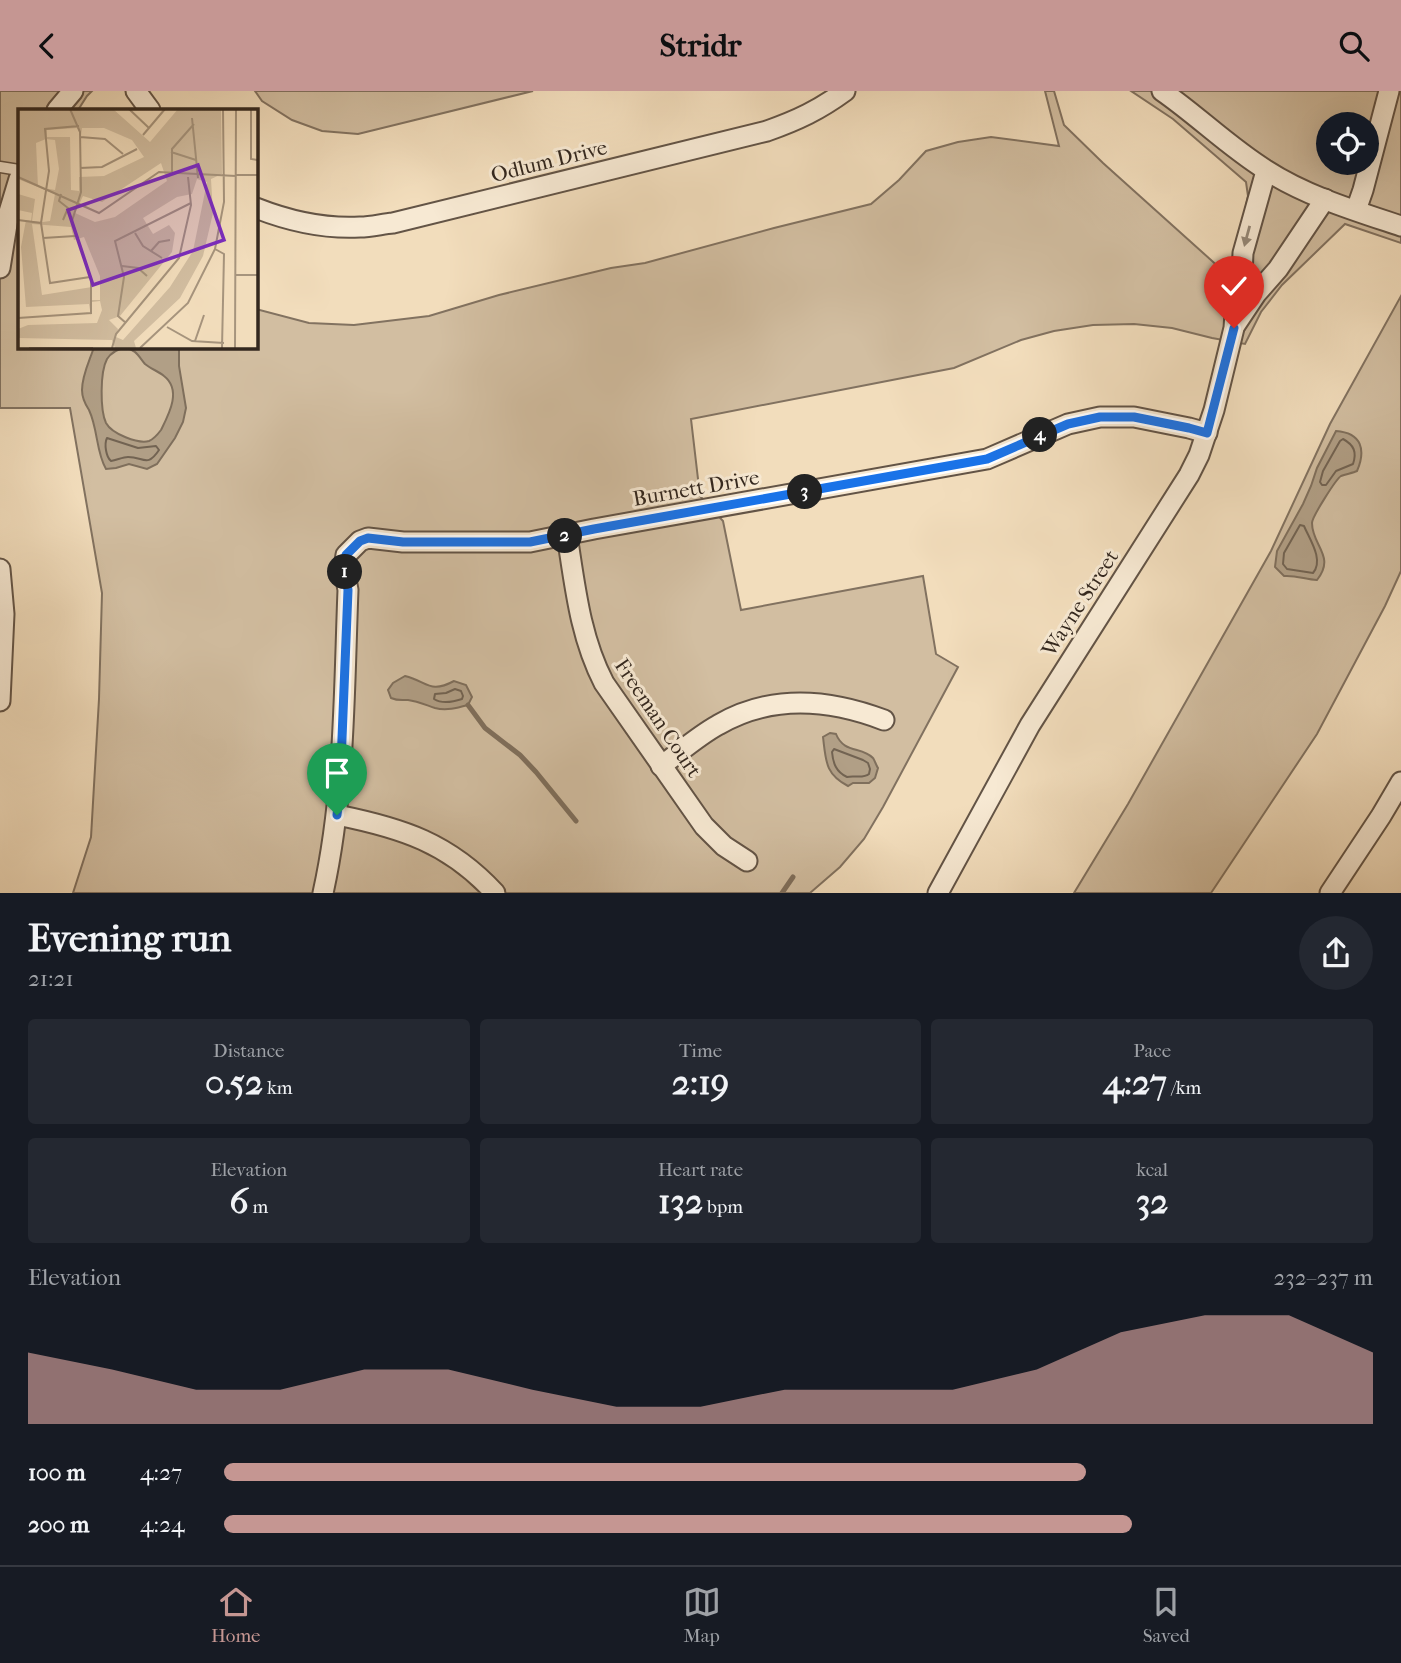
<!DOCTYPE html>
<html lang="en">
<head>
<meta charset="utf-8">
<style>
  body { margin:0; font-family:"IM FELL French Canon",serif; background:#242831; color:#f1f3f6; height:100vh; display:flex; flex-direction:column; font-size:26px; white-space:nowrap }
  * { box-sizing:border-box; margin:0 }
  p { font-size:23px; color:#9ea1a6 }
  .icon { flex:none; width:38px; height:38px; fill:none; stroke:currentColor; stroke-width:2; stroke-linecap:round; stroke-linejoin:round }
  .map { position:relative; height:802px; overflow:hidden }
  .side { display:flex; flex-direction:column; background:#171b24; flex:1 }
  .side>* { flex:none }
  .buttons { position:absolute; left:1316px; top:21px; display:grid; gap:14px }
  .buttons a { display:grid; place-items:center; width:63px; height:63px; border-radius:50%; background:#171b24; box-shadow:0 7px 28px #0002; font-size:35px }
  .pin { position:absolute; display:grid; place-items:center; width:60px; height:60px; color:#fff; margin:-72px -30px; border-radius:50% 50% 50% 0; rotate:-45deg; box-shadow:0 0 7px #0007 }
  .pin .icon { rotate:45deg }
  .km { position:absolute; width:35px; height:35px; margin:-18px; border-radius:50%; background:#222; color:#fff; font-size:19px; line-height:35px; text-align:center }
  .round { display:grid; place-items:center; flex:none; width:74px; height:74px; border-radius:37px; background:#242831 }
  .overview { display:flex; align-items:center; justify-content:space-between; height:119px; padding:0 28px }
  h1 { font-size:38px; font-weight:700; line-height:52px }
  .figures { display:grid; grid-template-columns:repeat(3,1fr); gap:10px; height:119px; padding:7px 28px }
  .figures div { display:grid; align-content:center; border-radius:7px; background:#242831; text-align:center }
  .figures b { font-size:35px; font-weight:700 }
  .figures small { font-size:19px; font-weight:400 }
  .figures p { font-size:19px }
  .chart { height:196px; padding:14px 28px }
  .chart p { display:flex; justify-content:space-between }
  .chart svg { width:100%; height:126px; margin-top:7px; fill:#c59692; opacity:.7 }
  ul { padding:0 28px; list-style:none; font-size:23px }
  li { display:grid; grid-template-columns:112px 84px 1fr; align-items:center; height:52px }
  li i { height:18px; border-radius:9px; background:#c59692 }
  header { display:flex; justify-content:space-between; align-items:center; height:91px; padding:0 28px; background:#c59692; color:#111; font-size:32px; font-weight:700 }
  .dock { display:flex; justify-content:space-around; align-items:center; height:98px; border-top:2px solid #363941; background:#171b24; font-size:19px; color:#9ea1a6 }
  .dock a { display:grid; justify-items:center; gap:4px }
  .dock .current { color:#c59692 }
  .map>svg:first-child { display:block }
  .green { fill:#d2bea1; stroke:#827260; stroke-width:2; fill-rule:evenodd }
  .water { fill:#b19f86; stroke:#7f6f5c; stroke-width:2; fill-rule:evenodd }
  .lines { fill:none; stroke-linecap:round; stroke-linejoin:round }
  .shore { stroke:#726352; stroke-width:2 }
  .stream { stroke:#7f6f5c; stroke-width:5 }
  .lane-casing { stroke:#635446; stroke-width:13 }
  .street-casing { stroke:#635446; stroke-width:23 }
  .lane { stroke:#f7e9d3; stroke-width:10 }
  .street { stroke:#f7e9d3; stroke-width:19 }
  .oneway { fill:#958878 }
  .route-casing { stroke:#fff; stroke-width:14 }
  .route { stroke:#1a73e8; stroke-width:9 }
  .labels { text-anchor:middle; stroke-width:6; stroke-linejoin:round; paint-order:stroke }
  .street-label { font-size:21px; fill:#33271e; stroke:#f7e9d3 }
  .inset-road { fill:none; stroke:#a6947d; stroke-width:2 }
  .view { fill:#7b2cbf; fill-opacity:0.15; stroke:#7b2cbf; stroke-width:3.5 }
  .inset-edge { fill:none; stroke:#33271e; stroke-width:3.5 }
</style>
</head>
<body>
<header><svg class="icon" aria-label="back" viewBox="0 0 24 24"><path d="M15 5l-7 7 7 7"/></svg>Stridr<svg class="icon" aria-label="search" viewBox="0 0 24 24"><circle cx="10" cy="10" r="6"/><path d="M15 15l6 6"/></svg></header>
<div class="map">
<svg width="1401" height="802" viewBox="0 0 1401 802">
  <rect width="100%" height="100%" fill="#f2ddbc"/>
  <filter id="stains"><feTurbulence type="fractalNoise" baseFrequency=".00286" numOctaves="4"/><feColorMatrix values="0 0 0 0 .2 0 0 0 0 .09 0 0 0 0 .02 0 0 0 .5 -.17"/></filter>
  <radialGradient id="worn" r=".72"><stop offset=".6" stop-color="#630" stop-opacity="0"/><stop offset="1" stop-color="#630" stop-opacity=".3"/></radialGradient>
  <g class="green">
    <path d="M 0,0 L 92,0 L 87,5 L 78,19 L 19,19 L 19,256 L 256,256 L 256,218 L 309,232 L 354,234 L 429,225 L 499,204 L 611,177 L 645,172 L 774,137 L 871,113 L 899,89 L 926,60 L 958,51 L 991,46 L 1059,55 L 1045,0 L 1054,0 L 1064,34 L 1103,72 L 1231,187 L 1248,105 L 1246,91 L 1173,28 L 1131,0 L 1401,0 L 1401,152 L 1345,133 L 1282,194 L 1261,221 L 1245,253 L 1212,247 L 1172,237 L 1134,233 L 1093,234 L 1054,240 L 1021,249 L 954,277 L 691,328 L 700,405 L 723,430 L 741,519 L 923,485 L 936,563 L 958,576 L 883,716 L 864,748 L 840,776 L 810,802 L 73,802 L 91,746 L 99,608 L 102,502 L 70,317 L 0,317 ZM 1328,33 L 1367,33 L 1367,72 L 1328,72 Z"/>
    <path d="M 255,0 L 533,0 L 358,43 L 322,40 L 292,29 L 262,10 Z"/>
    <path d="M 1401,205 L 1401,480 L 1385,515 L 1317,643 L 1211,802 L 1074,802 L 1128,713 L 1271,460 L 1330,333 Z"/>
  </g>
  <g class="water">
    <path d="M 94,256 L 179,256 L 179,275 L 186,317 L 183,331 L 175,347 L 157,373 L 147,378 L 129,373 L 116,377 L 106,378 C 96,361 98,338 89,319 C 85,313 82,307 82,299 C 82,284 90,269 94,256 ZM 125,257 C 136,258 139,266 145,273 C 151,278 158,280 164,285 C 182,299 169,323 161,339 C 158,343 154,348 149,350 C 138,353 112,343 106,332 C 100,319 100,281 107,268 C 111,262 118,258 125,257 Z"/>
    <path d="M 1336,340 C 1362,342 1366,359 1357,380 C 1353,382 1346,383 1341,385 C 1336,388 1312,426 1312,432 C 1312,455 1336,465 1317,489 C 1305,488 1295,484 1284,485 L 1275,476 L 1277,460 L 1303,413 L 1311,395 L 1317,377 Z"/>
    <path d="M 405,585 C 428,591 430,603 454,590 L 466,594 L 472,606 L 468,614 C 457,617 446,620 435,617 C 426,614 417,610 408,609 C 401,609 398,610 391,607 L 388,599 L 393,592 Z"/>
    <path d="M 830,642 L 836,643 C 844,663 862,655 873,667 C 874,668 877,676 878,677 L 875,687 L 869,692 L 853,692 L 848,695 C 825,683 826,670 823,646 Z"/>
  </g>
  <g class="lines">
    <g class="shore">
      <path d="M 107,347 L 138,357 L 156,355 L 159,359 C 147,377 144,366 128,366 C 123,366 117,369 111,370 C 106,366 104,353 107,347 Z"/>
      <path d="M 1343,348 C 1354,354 1357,361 1353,373 L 1336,380 L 1326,394 L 1322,394 L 1320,391 L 1323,380 L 1340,350 Z"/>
      <path d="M 1300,434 L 1304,435 C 1310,449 1324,469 1313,482 L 1287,478 L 1283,473 L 1284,462 Z"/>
      <path d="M 455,598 L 461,600 L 463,605 L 462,608 C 453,611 442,613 434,608 L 435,603 L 446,602 Z"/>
      <path d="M 834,658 L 863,669 L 868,672 L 870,678 L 869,683 C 863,688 854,684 847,686 C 836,681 833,672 832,661 Z"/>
    </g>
    <g class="stream">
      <path d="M 468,614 L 485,637 L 520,664 L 536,681 L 576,730"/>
      <path d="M 782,802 L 793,786"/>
    </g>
    <defs>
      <path id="lane" d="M 0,76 L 19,79"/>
      <g id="street">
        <path d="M 136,0 L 150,19"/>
        <path d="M 1162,0 C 1198,25 1229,56 1266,79 C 1306,105 1356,120 1401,135"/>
        <path d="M 57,19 L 73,0"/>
        <path d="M 256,117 C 289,130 324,138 360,136 C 371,136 382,133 393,132 L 767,40 C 798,29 819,19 845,0"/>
        <path d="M 1356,119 L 1363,99 L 1389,0"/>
        <path d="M 0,177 L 9,121 L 19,88"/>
        <path d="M 1236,233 L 1256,203 L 1278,178 L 1325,108"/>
        <path d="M 567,444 C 575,495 580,546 604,592 L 704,735 L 724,755 L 747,770"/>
        <path d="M 0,478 L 4,523 L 0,610"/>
        <path d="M 661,675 C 680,661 698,645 718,634 C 771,603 829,608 884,629"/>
        <path d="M 337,724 C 402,737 449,752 495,802"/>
        <path d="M 323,802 C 345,703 344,600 348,499 L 344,477 L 346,464 L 360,450 L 368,447 L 403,451 L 530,451 L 594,438 L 987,368 L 1068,333 L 1100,326 L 1134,326 L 1189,337 L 1207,342"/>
        <path d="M 938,802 L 1030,634 L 1189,384 L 1199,364 L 1214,319 L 1234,237 L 1236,208 L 1242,184 L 1243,162 L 1266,80"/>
        <path d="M 1330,802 L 1381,725 L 1401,691"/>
      </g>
    </defs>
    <use href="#lane" class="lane-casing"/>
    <use href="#street" class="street-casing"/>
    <use href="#lane" class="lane"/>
    <use href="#street" class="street"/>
  </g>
  <defs><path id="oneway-solid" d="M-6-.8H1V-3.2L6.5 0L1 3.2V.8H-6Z" transform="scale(1.75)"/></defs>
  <use class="oneway" href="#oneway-solid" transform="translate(1247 145) rotate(105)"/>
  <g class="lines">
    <defs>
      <path id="route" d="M 337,724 L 340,697 L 348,499 L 344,477 L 346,464 L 360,450 L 368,447 L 403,451 L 530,451 L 594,438 L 987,368 L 1068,333 L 1100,326 L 1134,326 L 1189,337 L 1207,342 L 1234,237"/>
    </defs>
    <use href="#route" class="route-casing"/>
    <use href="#route" class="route"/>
  </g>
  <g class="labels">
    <g class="street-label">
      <text transform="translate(549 70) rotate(-14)" y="7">Odlum Drive</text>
      <text transform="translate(696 397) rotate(-10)" y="7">Burnett Drive</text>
      <text transform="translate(1080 512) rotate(-57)" y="7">Wayne Street</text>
      <text transform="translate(658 627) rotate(56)" y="7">Freeman Court</text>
    </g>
  </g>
  <g transform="translate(18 18)">
    <rect width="240" height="240" fill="#f2ddbc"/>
    <path d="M 0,0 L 95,0 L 132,33 L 160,0 L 203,0 L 204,65 L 193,70 L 195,104 L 185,147 L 162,189 L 116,232 L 118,239 L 97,239 L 94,231 L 0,229 L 0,220 L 10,216 L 79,214 L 84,201 L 82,192 L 74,193 L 73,207 L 71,195 L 8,198 L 3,138 L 8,111 L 13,112 L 14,104 L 0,101 L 0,85 L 17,90 L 14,112 L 25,113 L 32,112 L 37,85 L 0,70 ZM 59,19 L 63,26 L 64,19 L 86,19 L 114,31 L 126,48 L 86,67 L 61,68 L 61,82 L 53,81 L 52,28 L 29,28 L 29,21 ZM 28,30 L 37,31 L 41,60 L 37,81 L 20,78 L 18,34 ZM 143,54 L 149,72 L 97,108 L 77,113 L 57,104 L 65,87 L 84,93 ZM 179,70 L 189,73 L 175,142 L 152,178 L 105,231 L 98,228 L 100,220 L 91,211 L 102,207 L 154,143 L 157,124 L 151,116 L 135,125 L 125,109 L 159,88 L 174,85 ZM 14,115 L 53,118 L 56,131 L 66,128 L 82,167 L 82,191 L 74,191 L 74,178 L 24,186 Z" fill="#d2bea1" fill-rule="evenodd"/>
    <path class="inset-road" d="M 111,0 L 131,19M 233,0 L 233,50 L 240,51M 174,9 L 180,69M 61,17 L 27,20 L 31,62 L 23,114 L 32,174 L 72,168M 125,26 L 147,0M 62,28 L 87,30 L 105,45M 153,43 L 178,51M 62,59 L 84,58 L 119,40M 154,63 L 154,40 L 176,15M 218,66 L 240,66M 0,68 L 81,104 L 141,63 L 218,67M 43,85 L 41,92 L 50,99 L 45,111M 0,111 L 23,114M 117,124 L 125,137 L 144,149M 25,129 L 57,127M 197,140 L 206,145 L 204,239M 133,142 L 141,133 L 152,131M 104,157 L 120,159 L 129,167M 217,166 L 240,166M 0,209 L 73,204 L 73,170 L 54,112 L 63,83 L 62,23 L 52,0M 108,214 L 100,207 L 106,168 L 97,132 L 173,94M 149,218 L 174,232 L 206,234M 177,232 L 186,206M 11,239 L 75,239M 94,239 L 98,225 L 161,149 L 173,96 L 170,68M 122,239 L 170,194 L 197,140 L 206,93 L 205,0M 217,239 L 218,0"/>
    <path class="view" d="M 180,56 L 206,131 L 75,176 L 50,101 Z"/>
    <rect width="240" height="240" class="inset-edge"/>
  </g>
  <rect width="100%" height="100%" filter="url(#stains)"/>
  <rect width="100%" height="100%" fill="url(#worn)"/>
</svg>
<div class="buttons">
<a><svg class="icon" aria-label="locate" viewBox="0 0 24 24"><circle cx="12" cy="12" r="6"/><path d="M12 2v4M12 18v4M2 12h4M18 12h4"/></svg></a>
</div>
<div class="pin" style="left:337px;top:724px;background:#1e9e55"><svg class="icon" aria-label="arrive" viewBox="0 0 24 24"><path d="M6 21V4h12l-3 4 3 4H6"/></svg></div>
<div class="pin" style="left:1234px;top:237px;background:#d93025"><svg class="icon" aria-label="check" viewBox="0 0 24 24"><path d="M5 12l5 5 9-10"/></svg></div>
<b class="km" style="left:345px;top:481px">1</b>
<b class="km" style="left:565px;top:445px">2</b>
<b class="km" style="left:805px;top:401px">3</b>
<b class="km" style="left:1040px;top:344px">4</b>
</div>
<section class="side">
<div class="overview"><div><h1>Evening run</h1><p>21:21</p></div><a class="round"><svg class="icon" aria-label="share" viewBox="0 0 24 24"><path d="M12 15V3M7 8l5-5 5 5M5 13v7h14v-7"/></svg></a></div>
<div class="figures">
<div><p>Distance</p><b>0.52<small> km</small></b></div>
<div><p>Time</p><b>2:19</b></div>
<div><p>Pace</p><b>4:27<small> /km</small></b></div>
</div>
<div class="figures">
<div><p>Elevation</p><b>6<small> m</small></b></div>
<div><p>Heart rate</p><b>132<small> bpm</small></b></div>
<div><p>kcal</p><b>32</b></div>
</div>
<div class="chart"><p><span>Elevation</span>232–237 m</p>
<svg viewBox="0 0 160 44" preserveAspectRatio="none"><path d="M0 44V19L10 25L20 32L30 32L40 25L50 25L60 32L70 38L80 38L90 32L100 32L110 32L120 25L130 12L140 6L150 6L160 19V44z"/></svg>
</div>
<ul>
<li><b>100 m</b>4:27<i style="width:75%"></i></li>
<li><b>200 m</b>4:24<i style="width:79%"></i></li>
</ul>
</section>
<nav class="dock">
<a class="current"><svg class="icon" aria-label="home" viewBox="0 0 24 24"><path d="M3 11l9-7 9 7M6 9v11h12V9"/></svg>Home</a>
<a><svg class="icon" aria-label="map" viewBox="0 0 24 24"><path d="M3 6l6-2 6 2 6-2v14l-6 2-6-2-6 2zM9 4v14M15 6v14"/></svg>Map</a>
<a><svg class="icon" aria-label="saved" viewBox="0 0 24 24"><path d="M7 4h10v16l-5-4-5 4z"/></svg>Saved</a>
</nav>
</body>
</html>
